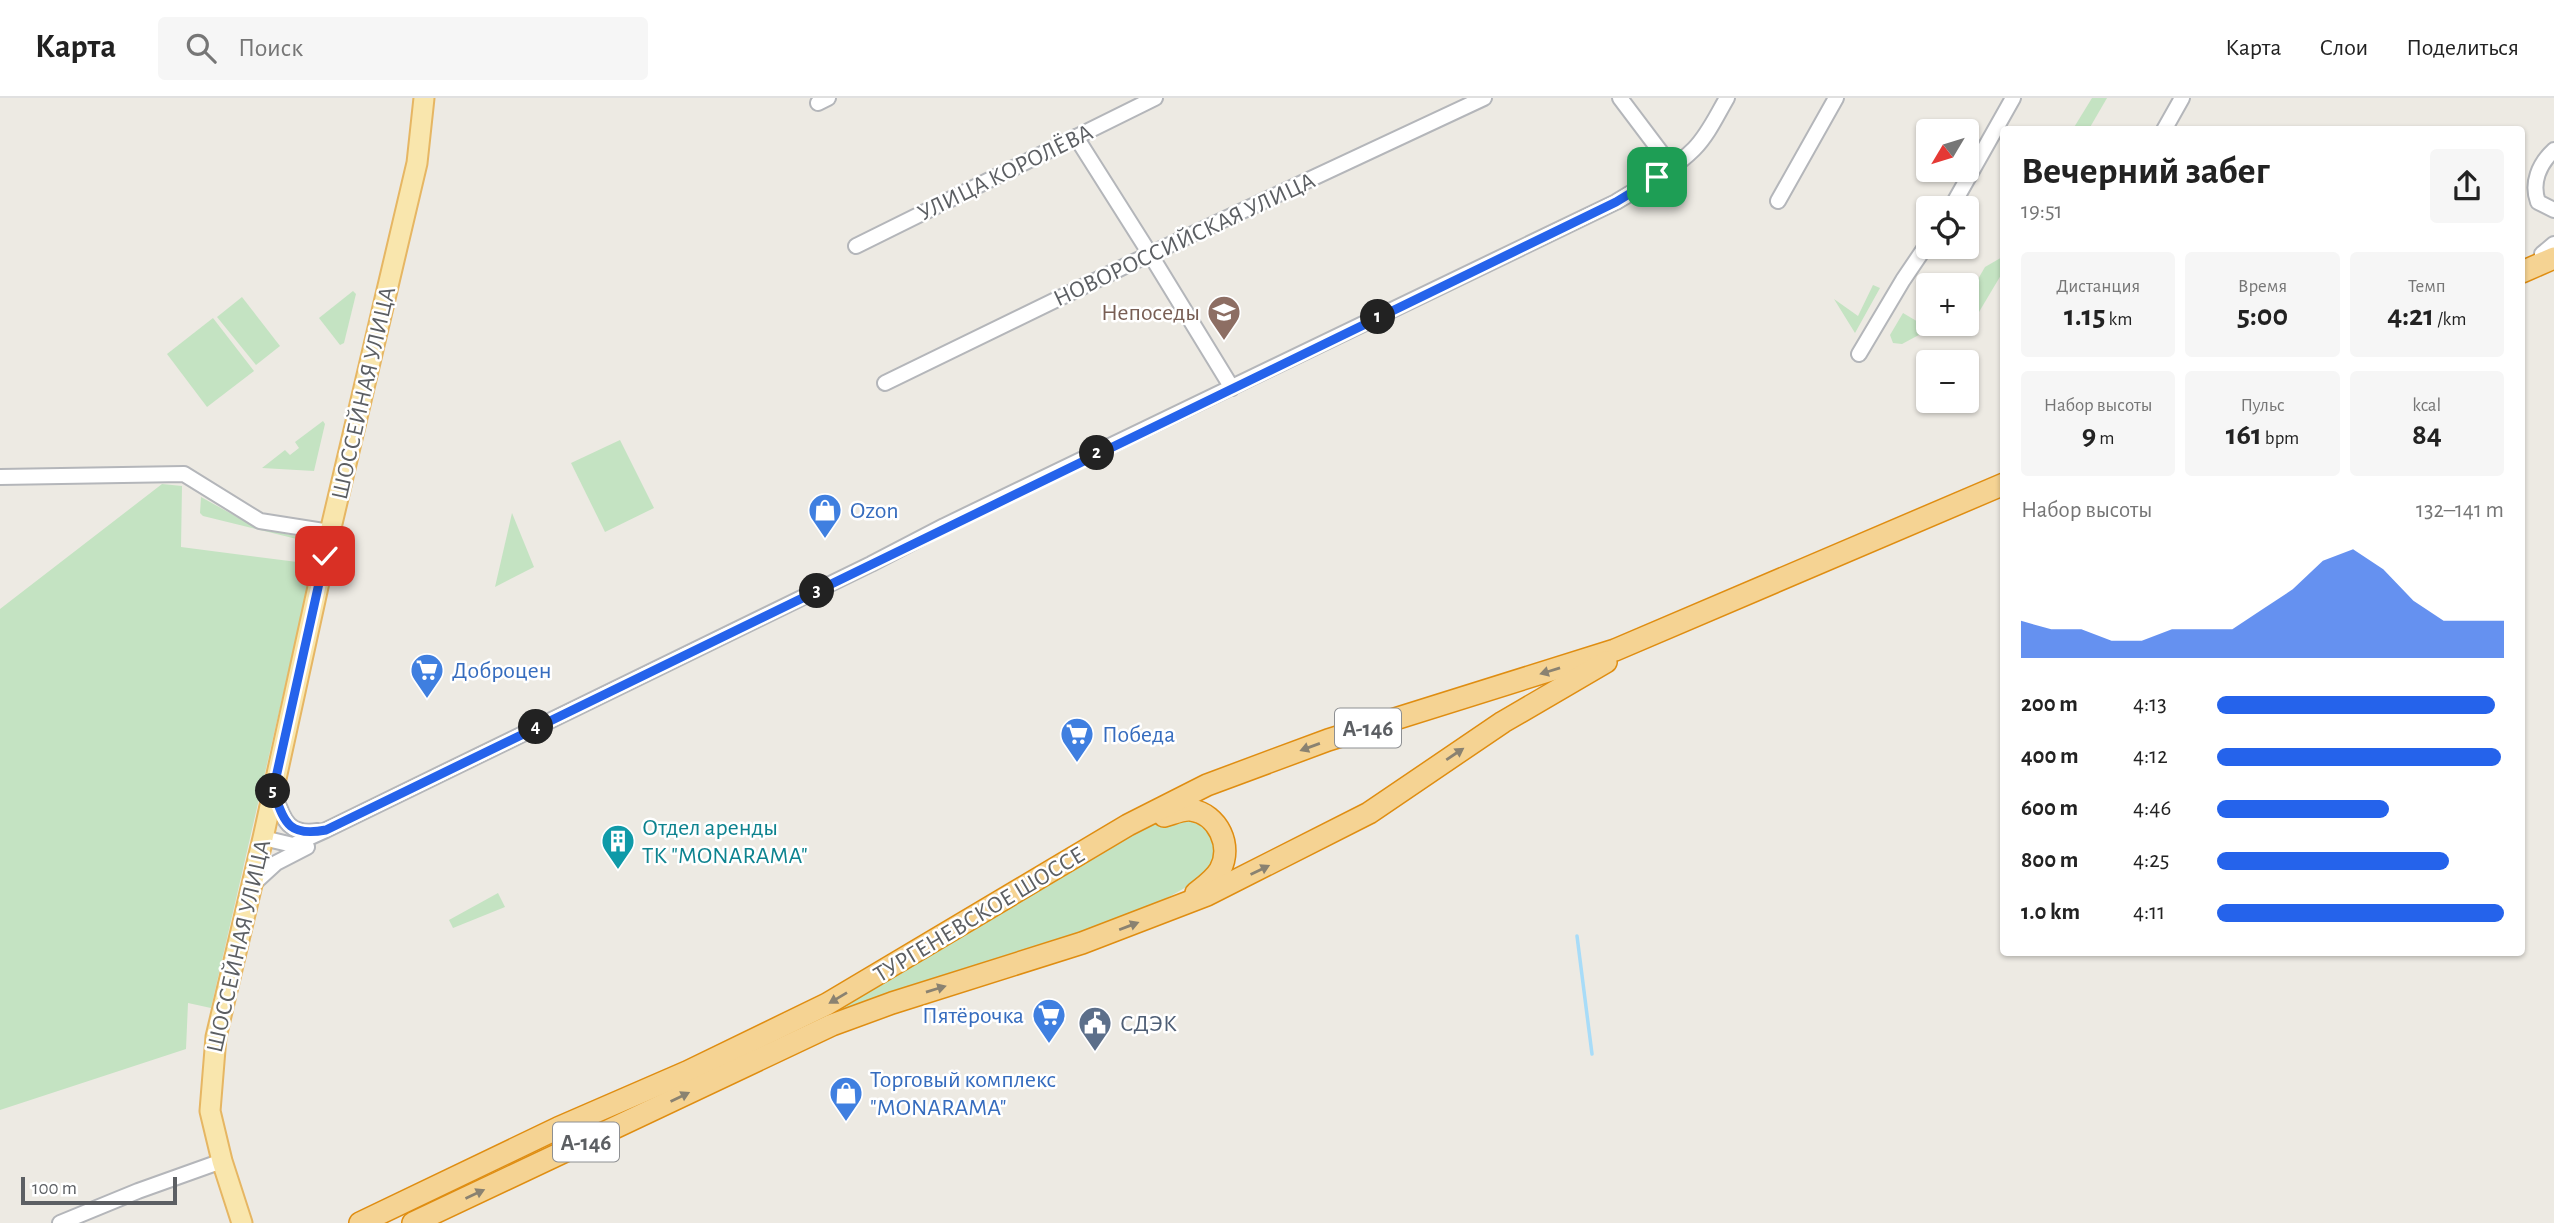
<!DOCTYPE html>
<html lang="ru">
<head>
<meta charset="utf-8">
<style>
  body { margin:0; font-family:"Alegreya Sans",sans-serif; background:#f6f6f6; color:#222; height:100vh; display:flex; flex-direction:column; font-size:26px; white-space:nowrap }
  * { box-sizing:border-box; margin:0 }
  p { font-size:23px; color:#767676 }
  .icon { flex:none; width:38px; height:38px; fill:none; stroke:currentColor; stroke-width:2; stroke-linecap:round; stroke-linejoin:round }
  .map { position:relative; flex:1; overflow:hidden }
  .drawer { position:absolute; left:2000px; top:28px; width:525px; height:830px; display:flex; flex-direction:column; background:#fff; border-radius:7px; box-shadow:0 2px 5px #0004 }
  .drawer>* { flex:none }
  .needle { width:46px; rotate:232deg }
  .controls { position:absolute; left:1916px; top:21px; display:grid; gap:14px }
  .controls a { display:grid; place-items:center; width:63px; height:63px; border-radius:7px; background:#fff; box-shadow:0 2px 5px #0004; font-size:35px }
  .scale { position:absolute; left:21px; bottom:18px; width:156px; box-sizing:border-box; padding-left:7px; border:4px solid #5c5f63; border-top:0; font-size:19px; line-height:24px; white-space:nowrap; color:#5c5f63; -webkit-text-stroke:5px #fff; paint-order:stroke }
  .pin { position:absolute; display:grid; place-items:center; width:60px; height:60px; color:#fff; margin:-30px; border-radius:14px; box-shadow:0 4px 10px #0006 }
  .km { position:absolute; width:35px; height:35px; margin:-18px; border-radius:50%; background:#222; color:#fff; font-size:19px; line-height:35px; text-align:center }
  .round { display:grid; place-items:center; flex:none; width:74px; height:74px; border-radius:7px; background:#f6f6f6 }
  .headline { display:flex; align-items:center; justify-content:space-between; height:119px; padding:0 21px }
  h1 { font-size:38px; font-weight:700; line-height:52px }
  .metrics { display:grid; grid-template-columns:repeat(3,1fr); gap:10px; height:119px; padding:7px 21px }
  .metrics div { display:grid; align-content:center; border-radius:7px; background:#f6f6f6; text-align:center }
  .metrics b { font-size:30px; font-weight:700 }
  .metrics small { font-size:19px; font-weight:400 }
  .metrics p { font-size:19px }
  .chart { height:196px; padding:14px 21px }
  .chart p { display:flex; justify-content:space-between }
  .chart svg { width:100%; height:126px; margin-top:7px; fill:#2563eb; opacity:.7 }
  ul { padding:0 21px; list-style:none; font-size:23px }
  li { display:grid; grid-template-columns:112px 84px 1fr; align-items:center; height:52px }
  li i { height:18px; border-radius:9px; background:#2563eb }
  header { display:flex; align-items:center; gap:42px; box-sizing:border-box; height:98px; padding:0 35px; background:#fff; border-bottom:2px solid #e0e0e0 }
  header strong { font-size:33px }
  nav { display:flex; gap:38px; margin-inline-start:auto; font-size:24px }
  .search { width:490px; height:63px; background:#f6f6f6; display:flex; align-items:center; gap:18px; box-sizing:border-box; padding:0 24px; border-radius:7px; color:#767676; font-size:26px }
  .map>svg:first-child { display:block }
  .green { fill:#c4e3c2 }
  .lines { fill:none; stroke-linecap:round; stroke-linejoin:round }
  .stream { stroke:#a8dcf8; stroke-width:3.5 }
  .minor-casing { stroke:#b4b6ba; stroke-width:18 }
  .major-casing { stroke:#e6b663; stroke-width:23 }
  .highway-casing { stroke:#df8d11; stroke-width:24 }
  .minor { stroke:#fff; stroke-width:14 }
  .major { stroke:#f9e6ad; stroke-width:19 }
  .highway { stroke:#f5d393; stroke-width:21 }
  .oneway { fill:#8a8271 }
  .route-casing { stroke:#fff; stroke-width:14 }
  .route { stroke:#2563eb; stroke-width:9 }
  .labels { text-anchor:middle; stroke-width:5; stroke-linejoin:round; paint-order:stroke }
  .shield { fill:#fff; stroke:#8d8f92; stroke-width:2 }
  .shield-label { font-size:23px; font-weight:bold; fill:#5c5f63 }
  .street-label { font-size:24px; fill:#5c5f63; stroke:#fff }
  .education-label { font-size:24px; fill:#785e54; stroke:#fff; text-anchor:end }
  .shop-label { font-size:24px; fill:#366cbe; stroke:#fff; text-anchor:start }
  .culture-label { font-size:24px; fill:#0d838f; stroke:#fff; text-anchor:start }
  .service-label { font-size:24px; fill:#4e5e75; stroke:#fff; text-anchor:start }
</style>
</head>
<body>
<header>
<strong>Карта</strong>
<div class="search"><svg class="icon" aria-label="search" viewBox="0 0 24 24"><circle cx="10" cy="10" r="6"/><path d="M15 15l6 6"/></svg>Поиск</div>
<nav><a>Карта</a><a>Слои</a><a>Поделиться</a></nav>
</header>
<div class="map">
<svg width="2554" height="1125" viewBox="0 0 2554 1125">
  <rect width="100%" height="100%" fill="#edeae3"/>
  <g class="green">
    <path d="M 2092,0 L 2107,0 L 2089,31 L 2073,31 Z"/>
    <path d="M 2004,158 L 2004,172 L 1976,219 L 1967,223 L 1967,200 L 1985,169 Z"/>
    <path d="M 1873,187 L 1880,190 L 1855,235 L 1834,201 L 1858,218 Z"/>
    <path d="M 353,193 L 356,196 L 344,245 L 340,247 L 319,220 Z"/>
    <path d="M 242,199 L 280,248 L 256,267 L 217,219 Z"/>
    <path d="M 1903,215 L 1930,231 L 1902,246 L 1893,245 L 1890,237 Z"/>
    <path d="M 213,220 L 254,273 L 207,309 L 167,256 Z"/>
    <path d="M 323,323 L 325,326 L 314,373 L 262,370 L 285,352 L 290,357 L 299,350 L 295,344 Z"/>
    <path d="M 620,342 L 654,410 L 605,434 L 571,365 Z"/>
    <path d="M 162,386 L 182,388 L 181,449 L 313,466 L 211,910 L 188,905 L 186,951 L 0,1012 L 0,511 Z"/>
    <path d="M 201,399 L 257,430 L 306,440 L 305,443 L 203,418 L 200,415 Z"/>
    <path d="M 512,415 L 534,469 L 495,489 Z"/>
    <path d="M 1190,719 L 1216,735 L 1216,767 C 1172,808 1093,829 1036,848 C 967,872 897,895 827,917 L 1077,767 L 1153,726 Z"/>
    <path d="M 498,795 L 505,809 L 453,830 L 449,822 Z"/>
  </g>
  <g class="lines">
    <path class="stream" d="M 1577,838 L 1592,956"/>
    <defs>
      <g id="minor">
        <path d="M 1620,0 L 1672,69"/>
        <path d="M 818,5 L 828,0"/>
        <path d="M 2164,32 L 2182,0"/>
        <path d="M 1076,39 L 1150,156 L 1232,290"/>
        <path d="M 2554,52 C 2539,66 2531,85 2538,104 L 2554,112"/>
        <path d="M 1778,103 L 1836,0"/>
        <path d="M 1951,110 L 2013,0"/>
        <path d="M 856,148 L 1155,0"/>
        <path d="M 2542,156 L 2554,146"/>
        <path d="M 1859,256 L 1903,182 L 1928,145"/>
        <path d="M 885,285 L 1150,156 L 1484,0"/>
        <path d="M 0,379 L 184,376 L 260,423 L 330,434"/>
        <path d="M 274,695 C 283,720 287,738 318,733"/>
        <path d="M 263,740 L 293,747 L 326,732 L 871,466 L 944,428 L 1616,104 C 1642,88 1672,73 1694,51 C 1708,37 1717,17 1727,0"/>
        <path d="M 252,787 L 276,765 L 307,749"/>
        <path d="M 60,1125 L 138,1093 L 222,1063"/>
      </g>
      <path id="major" d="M 242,1125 L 222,1063 L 210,1013 L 216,939 L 263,740 L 330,434 L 417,65 L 424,0"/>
      <g id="highway">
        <path d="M 2522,174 L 2554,160"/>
        <path d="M 1164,718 C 1172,716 1183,711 1191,712 C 1218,716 1233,748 1220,772 C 1214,782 1205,788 1196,795"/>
        <path d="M 360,1125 L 558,1030 L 687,974 L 827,906 L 1128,727 L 1207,687 L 1328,642 L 1615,552 L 2004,386"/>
        <path d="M 413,1125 L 832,927 L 892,905 L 1082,845 L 1207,797 L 1369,715 L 1503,624 L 1606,564"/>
      </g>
    </defs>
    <use href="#minor" class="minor-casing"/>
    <use href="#major" class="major-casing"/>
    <use href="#highway" class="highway-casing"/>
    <use href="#minor" class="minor"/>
    <use href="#major" class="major"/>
    <use href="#highway" class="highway"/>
  </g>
  <defs><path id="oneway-solid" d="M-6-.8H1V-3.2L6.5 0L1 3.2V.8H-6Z" transform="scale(1.75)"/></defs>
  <g class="oneway">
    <use href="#oneway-solid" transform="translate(1550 573) rotate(163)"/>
    <use href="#oneway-solid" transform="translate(1310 649) rotate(160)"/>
    <use href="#oneway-solid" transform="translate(1455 656) rotate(-34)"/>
    <use href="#oneway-solid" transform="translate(1260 772) rotate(-26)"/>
    <use href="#oneway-solid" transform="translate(1129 828) rotate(-21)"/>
    <use href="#oneway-solid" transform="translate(936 891) rotate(-17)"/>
    <use href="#oneway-solid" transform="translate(838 900) rotate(149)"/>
    <use href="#oneway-solid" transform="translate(680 999) rotate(-26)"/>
    <use href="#oneway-solid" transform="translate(475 1096) rotate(-25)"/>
  </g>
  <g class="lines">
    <defs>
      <path id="route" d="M 325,458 L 273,693 C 285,725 288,739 326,732 C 755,520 1186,313 1616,104 L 1657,79"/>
    </defs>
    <use href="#route" class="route-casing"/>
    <use href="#route" class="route"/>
  </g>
  <defs>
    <symbol id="school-pin" viewBox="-11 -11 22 30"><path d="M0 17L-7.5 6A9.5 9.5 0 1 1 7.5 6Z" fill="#8d6e63" stroke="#fff"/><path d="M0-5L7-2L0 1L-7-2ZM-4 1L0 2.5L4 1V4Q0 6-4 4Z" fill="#fff"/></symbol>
    <symbol id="shop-pin" viewBox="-11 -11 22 30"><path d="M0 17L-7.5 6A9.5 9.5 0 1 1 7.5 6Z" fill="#3f7fe0" stroke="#fff"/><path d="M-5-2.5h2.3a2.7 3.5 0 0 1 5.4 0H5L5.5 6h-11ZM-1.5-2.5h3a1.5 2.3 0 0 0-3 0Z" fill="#fff"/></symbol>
    <symbol id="supermarket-pin" viewBox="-11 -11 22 30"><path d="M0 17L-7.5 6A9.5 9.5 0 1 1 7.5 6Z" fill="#3f7fe0" stroke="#fff"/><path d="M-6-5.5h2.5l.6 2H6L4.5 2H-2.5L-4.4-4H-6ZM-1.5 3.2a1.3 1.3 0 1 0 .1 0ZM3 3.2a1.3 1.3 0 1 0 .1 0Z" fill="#fff"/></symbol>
    <symbol id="building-pin" viewBox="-11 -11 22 30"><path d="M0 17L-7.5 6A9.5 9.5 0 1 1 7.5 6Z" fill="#0f9aa8" stroke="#fff"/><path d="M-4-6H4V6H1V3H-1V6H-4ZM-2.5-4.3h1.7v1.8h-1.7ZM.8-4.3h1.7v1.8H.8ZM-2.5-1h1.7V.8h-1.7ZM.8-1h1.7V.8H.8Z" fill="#fff"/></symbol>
    <symbol id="civic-pin" viewBox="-11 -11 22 30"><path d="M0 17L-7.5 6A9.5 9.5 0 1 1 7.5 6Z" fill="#5c6f8a" stroke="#fff"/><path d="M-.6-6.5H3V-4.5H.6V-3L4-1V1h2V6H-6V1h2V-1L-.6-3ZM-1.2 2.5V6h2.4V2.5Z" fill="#fff"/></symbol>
  </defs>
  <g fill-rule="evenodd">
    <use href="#school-pin" x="1205" y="195" width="38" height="52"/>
    <use href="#shop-pin" x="806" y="393" width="38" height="52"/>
    <use href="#supermarket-pin" x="408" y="553" width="38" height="52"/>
    <use href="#supermarket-pin" x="1058" y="617" width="38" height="52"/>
    <use href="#building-pin" x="599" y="724" width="38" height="52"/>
    <use href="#supermarket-pin" x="1030" y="898" width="38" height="52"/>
    <use href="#civic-pin" x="1076" y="906" width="38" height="52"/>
    <use href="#shop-pin" x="827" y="976" width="38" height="52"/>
  </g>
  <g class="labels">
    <g class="shield">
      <rect x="1335" y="610.5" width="66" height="39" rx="5"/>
      <rect x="553" y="1024.5" width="66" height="39" rx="5"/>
    </g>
    <g class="shield-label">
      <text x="1368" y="638">А-146</text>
      <text x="586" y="1052">А-146</text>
    </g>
    <g class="street-label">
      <text transform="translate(1005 74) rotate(-26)" y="8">УЛИЦА КОРОЛЁВА</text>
      <text transform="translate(1184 141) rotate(-25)" y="8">НОВОРОССИЙСКАЯ УЛИЦА</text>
      <text transform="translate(363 295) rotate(-77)" y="8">ШОССЕЙНАЯ УЛИЦА</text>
      <text transform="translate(979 816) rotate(-31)" y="8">ТУРГЕНЕВСКОЕ ШОССЕ</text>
      <text transform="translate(238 848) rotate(-77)" y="8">ШОССЕЙНАЯ УЛИЦА</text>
    </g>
    <g class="education-label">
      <text x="1200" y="222">Непоседы</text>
    </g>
    <g class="shop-label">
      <text x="850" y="420">Ozon</text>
      <text x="452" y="580">Доброцен</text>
      <text x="1102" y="644">Победа</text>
      <text x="1024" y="925" text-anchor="end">Пятёрочка</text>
      <text x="870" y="989">Торговый комплекс<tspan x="870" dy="28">"MONARAMA"</tspan></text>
    </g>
    <g class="culture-label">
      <text x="642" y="737">Отдел аренды<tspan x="642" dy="28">ТК "MONARAMA"</tspan></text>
    </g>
    <g class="service-label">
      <text x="1120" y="933">СДЭК</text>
    </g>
  </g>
</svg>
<div class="controls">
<a><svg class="needle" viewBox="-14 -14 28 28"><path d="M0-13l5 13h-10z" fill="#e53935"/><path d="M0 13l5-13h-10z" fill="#767676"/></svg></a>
<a><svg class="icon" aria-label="locate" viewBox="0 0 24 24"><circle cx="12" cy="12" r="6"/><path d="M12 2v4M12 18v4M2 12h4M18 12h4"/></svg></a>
<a>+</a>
<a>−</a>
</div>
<div class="scale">100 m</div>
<div class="pin" style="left:1657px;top:79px;background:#1e9e55"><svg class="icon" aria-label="arrive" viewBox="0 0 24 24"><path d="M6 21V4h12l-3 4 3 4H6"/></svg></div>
<div class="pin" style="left:325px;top:458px;background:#d93025"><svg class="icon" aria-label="check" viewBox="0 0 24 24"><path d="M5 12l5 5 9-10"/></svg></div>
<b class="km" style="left:1378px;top:219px">1</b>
<b class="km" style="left:1097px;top:355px">2</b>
<b class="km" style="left:817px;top:493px">3</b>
<b class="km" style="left:536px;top:629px">4</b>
<b class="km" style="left:273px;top:693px">5</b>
<section class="drawer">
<div class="headline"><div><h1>Вечерний забег</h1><p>19:51</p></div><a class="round"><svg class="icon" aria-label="share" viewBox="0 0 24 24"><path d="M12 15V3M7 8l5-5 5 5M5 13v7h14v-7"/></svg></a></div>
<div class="metrics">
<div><p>Дистанция</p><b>1.15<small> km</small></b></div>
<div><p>Время</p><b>5:00</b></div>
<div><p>Темп</p><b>4:21<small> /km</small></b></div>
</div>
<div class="metrics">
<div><p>Набор высоты</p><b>9<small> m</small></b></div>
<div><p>Пульс</p><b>161<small> bpm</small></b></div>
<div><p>kcal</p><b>84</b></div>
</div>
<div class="chart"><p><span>Набор высоты</span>132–141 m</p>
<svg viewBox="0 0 160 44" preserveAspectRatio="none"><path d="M0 44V31L10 34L20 34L30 38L40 38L50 34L60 34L70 34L80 27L90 20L100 10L110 6L120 13L130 24L140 31L150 31L160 31V44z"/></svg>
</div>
<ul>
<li><b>200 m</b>4:13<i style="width:97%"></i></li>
<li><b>400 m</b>4:12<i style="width:99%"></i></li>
<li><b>600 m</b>4:46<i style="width:60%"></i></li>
<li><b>800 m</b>4:25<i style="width:81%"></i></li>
<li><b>1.0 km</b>4:11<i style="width:100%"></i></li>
</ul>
</section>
</div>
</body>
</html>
